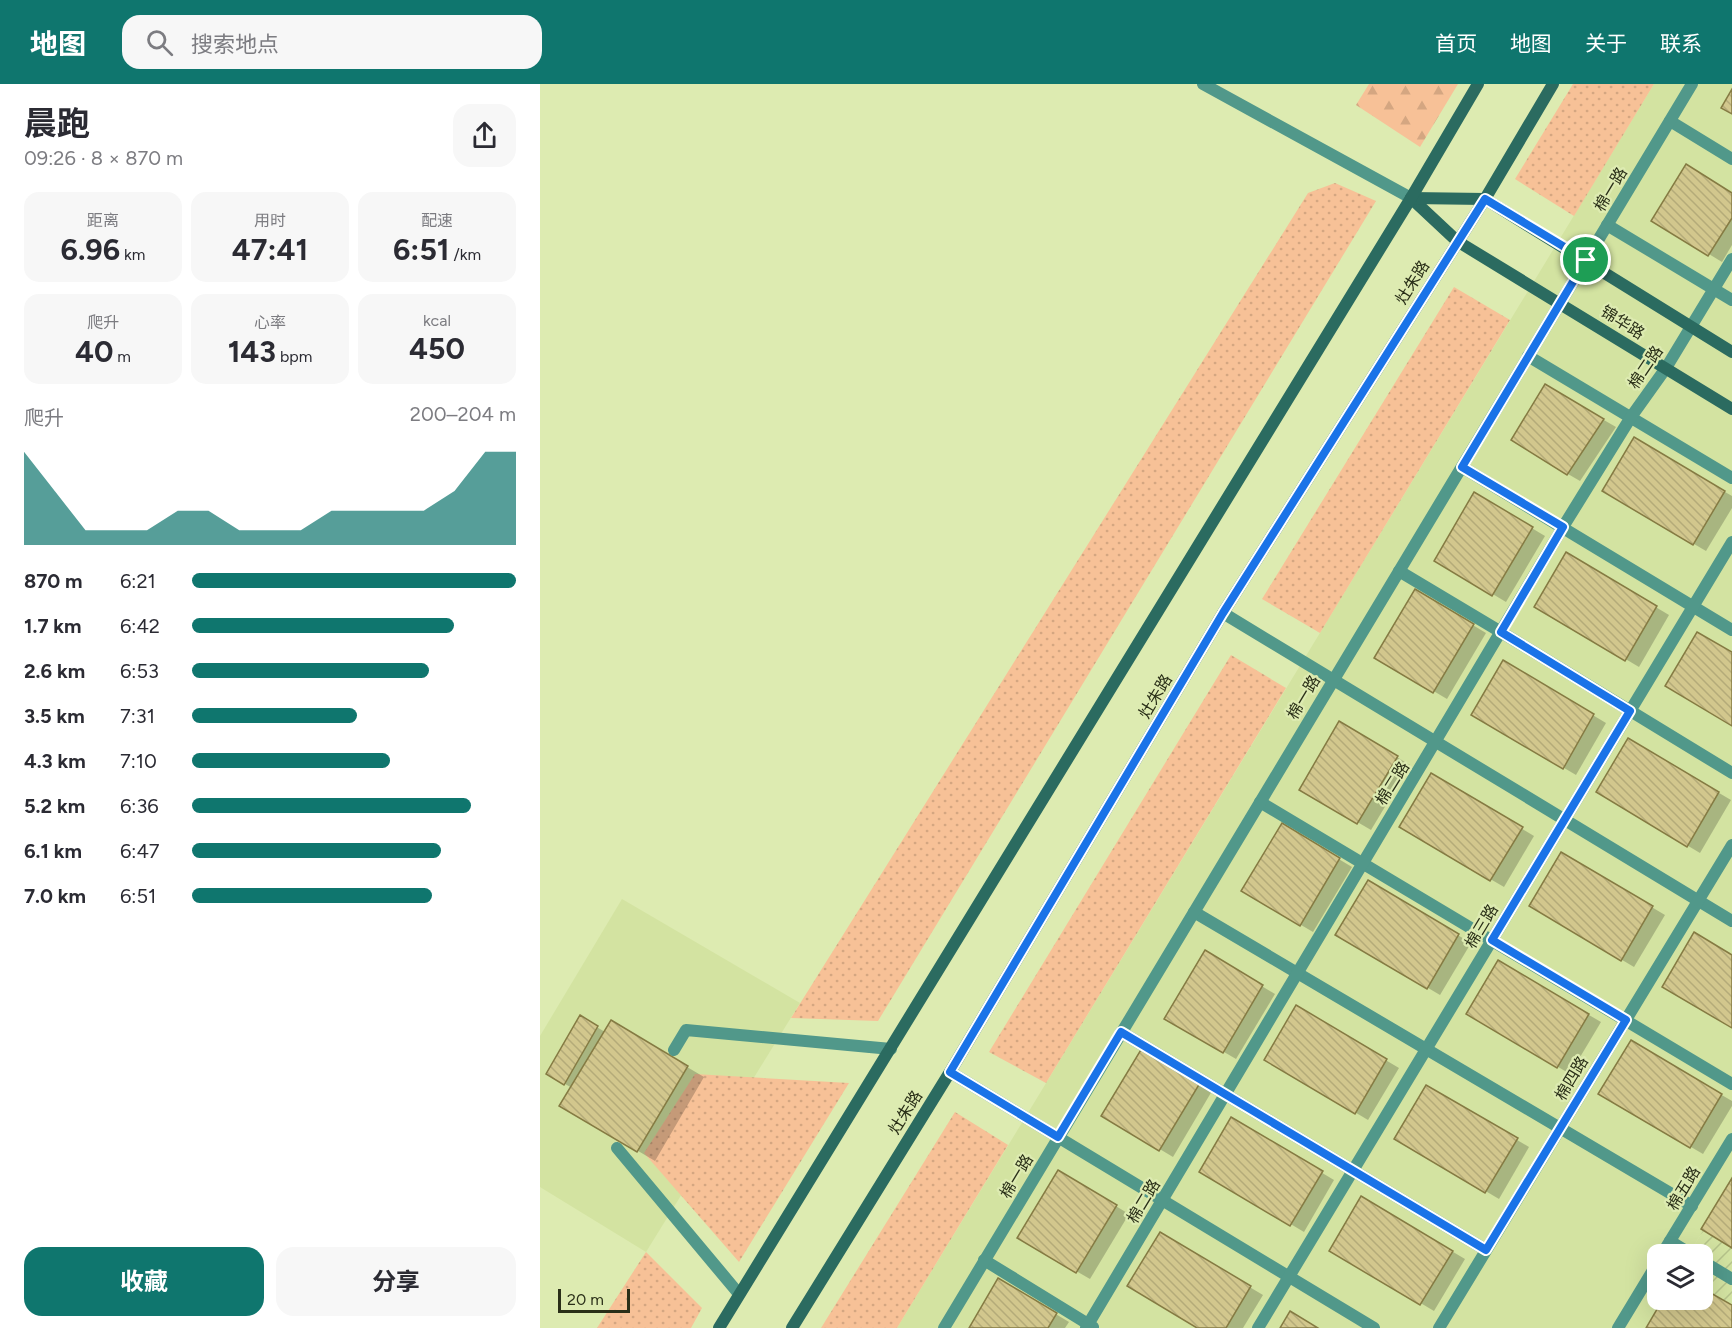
<!DOCTYPE html>
<html lang="zh">
<head>
<meta charset="utf-8">
<style>
  body { margin:0; font-family:Figtree,"Noto Sans SC",sans-serif; background:#f7f7f7; color:#2b2b33; height:100vh; display:flex; flex-direction:column; font-size:22px; white-space:nowrap }
  * { box-sizing:border-box; margin:0 }
  p { font-size:20px; color:#7c7c81 }
  .icon { flex:none; width:33px; height:33px; fill:none; stroke:currentColor; stroke-width:2; stroke-linecap:round; stroke-linejoin:round }
  .map { position:relative; flex:1; overflow:hidden }
  .panel { display:flex; flex-direction:column; background:#fff; width:540px }
  .panel>* { flex:none }
  .fabs { position:absolute; left:1107px; top:1160px; display:grid; gap:12px }
  .fabs a { display:grid; place-items:center; width:66px; height:66px; border-radius:12px; background:#fff; box-shadow:0 6px 24px #0002; font-size:30px }
  .scale { position:absolute; left:18px; bottom:15px; width:72px; box-sizing:border-box; padding-left:6px; border:3px solid #2a2f18; border-top:0; font-size:16px; line-height:21px; white-space:nowrap; color:#2a2f18; -webkit-text-stroke:4px #ddebb1; paint-order:stroke }
  .pin { position:absolute; display:grid; place-items:center; width:51px; height:51px; color:#fff; margin:-26px; border:3px solid #fff; border-radius:50%; box-shadow:0 2px 6px #0007 }
  .round { display:grid; place-items:center; flex:none; width:63px; height:63px; border-radius:18px; background:#f7f7f7 }
  .head { display:flex; align-items:center; justify-content:space-between; height:102px; padding:0 24px }
  h1 { font-size:33px; font-weight:700; line-height:45px }
  .figures { display:grid; grid-template-columns:repeat(3,1fr); gap:9px; height:102px; padding:6px 24px }
  .figures div { display:grid; align-content:center; border-radius:15px; background:#f7f7f7; text-align:center }
  .figures b { font-size:30px; font-weight:700 }
  .figures small { font-size:16px; font-weight:400 }
  .figures p { font-size:16px }
  .chart { height:168px; padding:12px 24px }
  .chart p { display:flex; justify-content:space-between }
  .chart svg { width:100%; height:108px; margin-top:6px; fill:#0f766e; opacity:.7 }
  .cta { display:flex; gap:12px; margin-top:auto; padding:12px 24px }
  .cta a { flex:1; height:69px; border-radius:18px; background:#0f766e; color:#fff; font-size:24px; font-weight:700; line-height:69px; text-align:center }
  .cta a+a { background:#f7f7f7; color:#2b2b33 }
  ul { padding:0 24px; list-style:none; font-size:20px }
  li { display:grid; grid-template-columns:96px 72px 1fr; align-items:center; height:45px }
  li i { height:15px; border-radius:8px; background:#0f766e }
  header { display:flex; align-items:center; gap:36px; box-sizing:border-box; height:84px; padding:0 30px; background:#0f766e; color:#fff }
  header strong { font-size:28px }
  nav { display:flex; gap:33px; margin-inline-start:auto; font-size:21px }
  .search { width:420px; height:54px; background:#f7f7f7; display:flex; align-items:center; gap:15px; box-sizing:border-box; padding:0 21px; border-radius:18px; color:#7c7c81; font-size:22px }
  main { display:flex; flex:1; min-height:0 }
  .map>svg:first-child { display:block }
  .built { fill:#d3e3a1 }
  .industrial { fill:url(#industrial-furrows) }
  .grass { fill:url(#grass-dots) }
  .forest { fill:url(#forest-firs) }
  .shadow { fill:#0003 }
  .building { fill:url(#building-back-hatch); stroke:#857b43; stroke-width:1.5 }
  .lines { fill:none; stroke-linecap:round; stroke-linejoin:round }
  .service { stroke:#51988a; stroke-width:12 }
  .minor { stroke:#51988a; stroke-width:12 }
  .secondary { stroke:#2b6b60; stroke-width:12 }
  .route-casing { stroke:#fff; stroke-width:12 }
  .route { stroke:#1a73e8; stroke-width:8 }
  .labels { text-anchor:middle; stroke-width:4.5; stroke-linejoin:round; paint-order:stroke }
  .street-label { font-size:16px; fill:#2a2f18; stroke:#ddebb1 }
</style>
</head>
<body>
<header>
<strong>地图</strong>
<div class="search"><svg class="icon" aria-label="search" viewBox="0 0 24 24"><circle cx="10" cy="10" r="6"/><path d="M15 15l6 6"/></svg>搜索地点</div>
<nav><a>首页</a><a>地图</a><a>关于</a><a>联系</a></nav>
</header>
<main>
<section class="panel">
<div class="head"><div><h1>晨跑</h1><p>09:26 · 8 × 870 m</p></div><a class="round"><svg class="icon" aria-label="share" viewBox="0 0 24 24"><path d="M12 15V3M7 8l5-5 5 5M5 13v7h14v-7"/></svg></a></div>
<div class="figures">
<div><p>距离</p><b>6.96<small> km</small></b></div>
<div><p>用时</p><b>47:41</b></div>
<div><p>配速</p><b>6:51<small> /km</small></b></div>
</div>
<div class="figures">
<div><p>爬升</p><b>40<small> m</small></b></div>
<div><p>心率</p><b>143<small> bpm</small></b></div>
<div><p>kcal</p><b>450</b></div>
</div>
<div class="chart"><p><span>爬升</span>200–204 m</p>
<svg viewBox="0 0 160 44" preserveAspectRatio="none"><path d="M0 44V6L10 22L20 38L30 38L40 38L50 30L60 30L70 38L80 38L90 38L100 30L110 30L120 30L130 30L140 22L150 6L160 6V44z"/></svg>
</div>
<ul>
<li><b>870 m</b>6:21<i style="width:100%"></i></li>
<li><b>1.7 km</b>6:42<i style="width:81%"></i></li>
<li><b>2.6 km</b>6:53<i style="width:73%"></i></li>
<li><b>3.5 km</b>7:31<i style="width:51%"></i></li>
<li><b>4.3 km</b>7:10<i style="width:61%"></i></li>
<li><b>5.2 km</b>6:36<i style="width:86%"></i></li>
<li><b>6.1 km</b>6:47<i style="width:77%"></i></li>
<li><b>7.0 km</b>6:51<i style="width:74%"></i></li>
</ul>
<div class="cta"><a>收藏</a><a>分享</a></div>
</section>
<div class="map">
<svg width="1192" height="1244" viewBox="0 0 1192 1244">
  <defs>
    <pattern id="industrial-furrows" width="10" height="10" patternUnits="userSpaceOnUse" patternTransform="scale(1.5)"><rect width="10" height="10" fill="#d3e3a1"/><path d="M-1 1l2-2M0 10L10 0M9 11l2-2" fill="none" stroke="#b5c38a"/></pattern>
    <pattern id="grass-dots" width="8" height="8" patternUnits="userSpaceOnUse" patternTransform="scale(1.5)"><rect width="8" height="8" fill="#f7c197"/><path d="M2 2h.1M6 6h.1" fill="none" stroke="#d4a681" stroke-width="1.8" stroke-linecap="round"/></pattern>
    <pattern id="forest-firs" width="22" height="20" patternUnits="userSpaceOnUse" patternTransform="scale(1.5)"><rect width="22" height="20" fill="#f7c197"/><path d="M5 1l3.5 6h-7zM16 11l3.5 6h-7z" fill="#d4a681"/></pattern>
    <pattern id="building-back-hatch" width="6" height="6" patternUnits="userSpaceOnUse" patternTransform="scale(1.5)"><rect width="6" height="6" fill="#d2c78d"/><path d="M-1 5l2 2M0 0l6 6M5-1l2 2" fill="none" stroke="#b4ab79"/></pattern>
  </defs>
  <rect width="100%" height="100%" fill="#ddebb1"/>
  <g class="built">
    <path d="M 1114,0 L 1192,0 L 1192,1098 L 1149,1170 L 1118,1170 L 1118,1215 L 1123,1215 L 1105,1244 L 357,1244 Z"/>
    <path d="M 82,815 L 260,919 L 106,1168 L 0,1103 L 0,952 Z"/>
  </g>
  <path class="industrial" d="M 1192,1098 L 1192,1244 L 1105,1244 L 1123,1215 L 1162,1215 L 1162,1170 L 1149,1170 Z"/>
  <g class="grass">
    <path d="M 1033,0 L 1114,0 L 1034,132 L 975,95 Z"/>
    <path d="M 795,99 L 836,117 L 338,937 L 251,934 L 768,109 Z"/>
    <path d="M 914,203 L 970,236 L 780,549 L 722,515 Z"/>
    <path d="M 691,571 L 746,604 L 506,999 L 449,968 Z"/>
    <path d="M 155,990 L 309,999 L 199,1178 L 104,1069 Z"/>
    <path d="M 415,1028 L 468,1061 L 357,1244 L 281,1244 Z"/>
    <path d="M 106,1168 L 162,1224 L 151,1244 L 57,1244 Z"/>
  </g>
  <path class="forest" d="M 829,0 L 918,0 L 880,63 L 816,21 Z"/>
  <g class="shadow">
    <path d="M 1159,90 L 1192,110 L 1192,161 L 1182,178 L 1113,136 Z"/>
    <path d="M 1005,302 L 1076,343 L 1040,397 L 1028,390 Z"/>
    <path d="M 1094,355 L 1192,412 L 1192,424 L 1166,467 L 1064,407 Z"/>
    <path d="M 935,410 L 1005,452 L 966,518 L 896,476 Z"/>
    <path d="M 1027,470 L 1129,531 L 1099,583 L 996,522 Z"/>
    <path d="M 876,507 L 946,549 L 907,615 L 836,573 Z"/>
    <path d="M 964,578 L 1066,639 L 1036,691 L 933,630 Z"/>
    <path d="M 800,639 L 870,681 L 831,746 L 761,705 Z"/>
    <path d="M 1089,656 L 1191,716 L 1160,769 L 1058,708 Z"/>
    <path d="M 892,691 L 994,752 L 964,803 L 861,743 Z"/>
    <path d="M 742,741 L 812,783 L 773,848 L 703,807 Z"/>
    <path d="M 1022,770 L 1125,831 L 1094,883 L 991,822 Z"/>
    <path d="M 828,798 L 931,859 L 900,911 L 797,850 Z"/>
    <path d="M 665,868 L 735,910 L 696,975 L 626,934 Z"/>
    <path d="M 958,878 L 1061,938 L 1030,990 L 928,929 Z"/>
    <path d="M 756,923 L 859,984 L 828,1036 L 726,975 Z"/>
    <path d="M 40,933 L 65,948 L 71,938 L 164,993 L 115,1077 L 21,1021 L 32,1004 L 8,990 Z"/>
    <path d="M 1091,958 L 1192,1017 L 1192,1022 L 1163,1070 L 1060,1010 Z"/>
    <path d="M 602,966 L 672,1007 L 633,1073 L 563,1031 Z"/>
    <path d="M 887,1003 L 989,1063 L 959,1115 L 856,1054 Z"/>
    <path d="M 692,1035 L 794,1096 L 764,1148 L 661,1087 Z"/>
    <path d="M 519,1088 L 589,1130 L 550,1195 L 479,1154 Z"/>
    <path d="M 822,1114 L 925,1175 L 894,1227 L 791,1166 Z"/>
    <path d="M 620,1150 L 723,1211 L 703,1244 L 660,1244 Z"/>
    <path d="M 459,1196 L 529,1238 L 525,1244 L 430,1244 Z"/>
  </g>
  <g class="building">
    <path d="M 1192,5 L 1192,30 L 1181,24 Z"/>
    <path d="M 1146,80 L 1192,109 L 1192,134 L 1168,172 L 1111,137 Z"/>
    <path d="M 1005,300 L 1064,335 L 1027,391 L 971,356 Z"/>
    <path d="M 1094,353 L 1185,407 L 1153,461 L 1062,407 Z"/>
    <path d="M 934,408 L 993,443 L 952,512 L 894,477 Z"/>
    <path d="M 1026,468 L 1117,522 L 1085,577 L 994,523 Z"/>
    <path d="M 875,505 L 934,540 L 893,609 L 834,574 Z"/>
    <path d="M 1157,548 L 1192,568 L 1192,642 L 1125,602 Z"/>
    <path d="M 963,576 L 1054,630 L 1023,685 L 931,631 Z"/>
    <path d="M 799,637 L 858,672 L 817,740 L 759,706 Z"/>
    <path d="M 1088,654 L 1179,708 L 1147,763 L 1056,708 Z"/>
    <path d="M 891,689 L 983,743 L 950,797 L 859,743 Z"/>
    <path d="M 742,739 L 800,774 L 760,842 L 701,807 Z"/>
    <path d="M 1021,768 L 1113,822 L 1081,877 L 989,822 Z"/>
    <path d="M 828,796 L 919,850 L 887,905 L 795,851 Z"/>
    <path d="M 1154,848 L 1192,871 L 1192,944 L 1122,903 Z"/>
    <path d="M 665,866 L 723,901 L 683,969 L 624,935 Z"/>
    <path d="M 958,876 L 1049,930 L 1017,984 L 926,930 Z"/>
    <path d="M 756,921 L 847,975 L 815,1030 L 724,976 Z"/>
    <path d="M 40,931 L 58,942 L 24,1001 L 6,990 Z"/>
    <path d="M 71,936 L 148,982 L 97,1068 L 19,1022 Z"/>
    <path d="M 1091,956 L 1182,1010 L 1150,1064 L 1058,1010 Z"/>
    <path d="M 602,964 L 660,999 L 619,1067 L 561,1032 Z"/>
    <path d="M 886,1001 L 978,1054 L 945,1109 L 854,1055 Z"/>
    <path d="M 691,1033 L 783,1087 L 750,1142 L 659,1088 Z"/>
    <path d="M 518,1086 L 577,1121 L 536,1189 L 477,1154 Z"/>
    <path d="M 1192,1094 L 1192,1164 L 1161,1145 Z"/>
    <path d="M 821,1112 L 913,1167 L 880,1221 L 789,1167 Z"/>
    <path d="M 620,1148 L 711,1202 L 686,1244 L 657,1244 L 587,1202 Z"/>
    <path d="M 458,1194 L 517,1229 L 508,1244 L 429,1244 Z"/>
    <path d="M 1162,1204 L 1192,1221 L 1192,1244 L 1106,1244 L 1123,1215 L 1162,1215 Z"/>
    <path d="M 750,1227 L 778,1244 L 740,1244 Z"/>
  </g>
  <g class="lines">
    <g class="service">
      <path d="M 1130,37 L 1192,75"/>
      <path d="M 1067,141 L 1192,216"/>
      <path d="M 988,272 L 1192,394"/>
      <path d="M 922,383 L 1192,546"/>
      <path d="M 859,487 L 961,548 L 1192,689"/>
      <path d="M 683,529 L 1192,837"/>
      <path d="M 720,718 L 1192,1000"/>
      <path d="M 654,828 L 1152,1122"/>
      <path d="M 581,948 L 946,1166"/>
      <path d="M 134,966 L 146,946 L 351,965"/>
      <path d="M 410,988 L 834,1244"/>
      <path d="M 77,1064 L 199,1210"/>
      <path d="M 1130,1157 L 1151,1170"/>
      <path d="M 1122,1170 L 1192,1055"/>
      <path d="M 444,1176 L 553,1243"/>
      <path d="M 1162,1177 L 1192,1195"/>
      <path d="M 404,1244 L 1152,0"/>
      <path d="M 546,1244 L 1023,443 L 1091,333 L 1126,284 L 1192,175"/>
      <path d="M 718,1244 L 1192,458"/>
      <path d="M 899,1244 L 1192,761"/>
      <path d="M 1078,1244 L 1118,1178"/>
    </g>
    <path class="minor" d="M 663,0 L 871,114"/>
    <g class="secondary">
      <path d="M 871,114 L 917,157 L 1192,325"/>
      <path d="M 871,114 L 945,115 L 1192,268"/>
      <path d="M 179,1244 L 871,114 L 938,0"/>
      <path d="M 252,1244 L 410,988 L 683,529 L 945,115 L 1013,0"/>
    </g>
  </g>
  <g class="lines">
    <defs>
      <path id="route" d="M 945,115 L 1046,176 L 922,383 L 1023,443 L 961,548 L 1090,627 L 952,856 L 1086,936 L 946,1166 L 581,948 L 518,1053 L 410,988 L 683,529 Z"/>
    </defs>
    <use href="#route" class="route-casing"/>
    <use href="#route" class="route"/>
  </g>
  <g class="labels">
    <g class="street-label">
      <text transform="translate(1070 105) rotate(-59)" y="6">棉一路</text>
      <text transform="translate(872 198) rotate(-58)" y="6">灶朱路</text>
      <text transform="translate(1083 238) rotate(32)" y="6">锦华路</text>
      <text transform="translate(1105 283) rotate(-56)" y="6">棉二路</text>
      <text transform="translate(615 612) rotate(-59)" y="6">灶朱路</text>
      <text transform="translate(763 613) rotate(-59)" y="6">棉一路</text>
      <text transform="translate(852 699) rotate(-58)" y="6">棉二路</text>
      <text transform="translate(941 842) rotate(-59)" y="6">棉三路</text>
      <text transform="translate(1031 994) rotate(-59)" y="6">棉四路</text>
      <text transform="translate(365 1028) rotate(-58)" y="6">灶朱路</text>
      <text transform="translate(476 1092) rotate(-59)" y="6">棉一路</text>
      <text transform="translate(1143 1104) rotate(-59)" y="6">棉五路</text>
      <text transform="translate(603 1117) rotate(-59)" y="6">棉二路</text>
    </g>
  </g>
</svg>
<div class="fabs">
<a><svg class="icon" aria-label="layers" viewBox="0 0 24 24"><path d="M12 4l9 5-9 5-9-5zM3 14l9 5 9-5"/></svg></a>
</div>
<div class="scale">20 m</div>
<div class="pin" style="left:1046px;top:176px;background:#1e9e55"><svg class="icon" aria-label="arrive" viewBox="0 0 24 24"><path d="M6 21V4h12l-3 4 3 4H6"/></svg></div>
</div>
</main>
</body>
</html>
